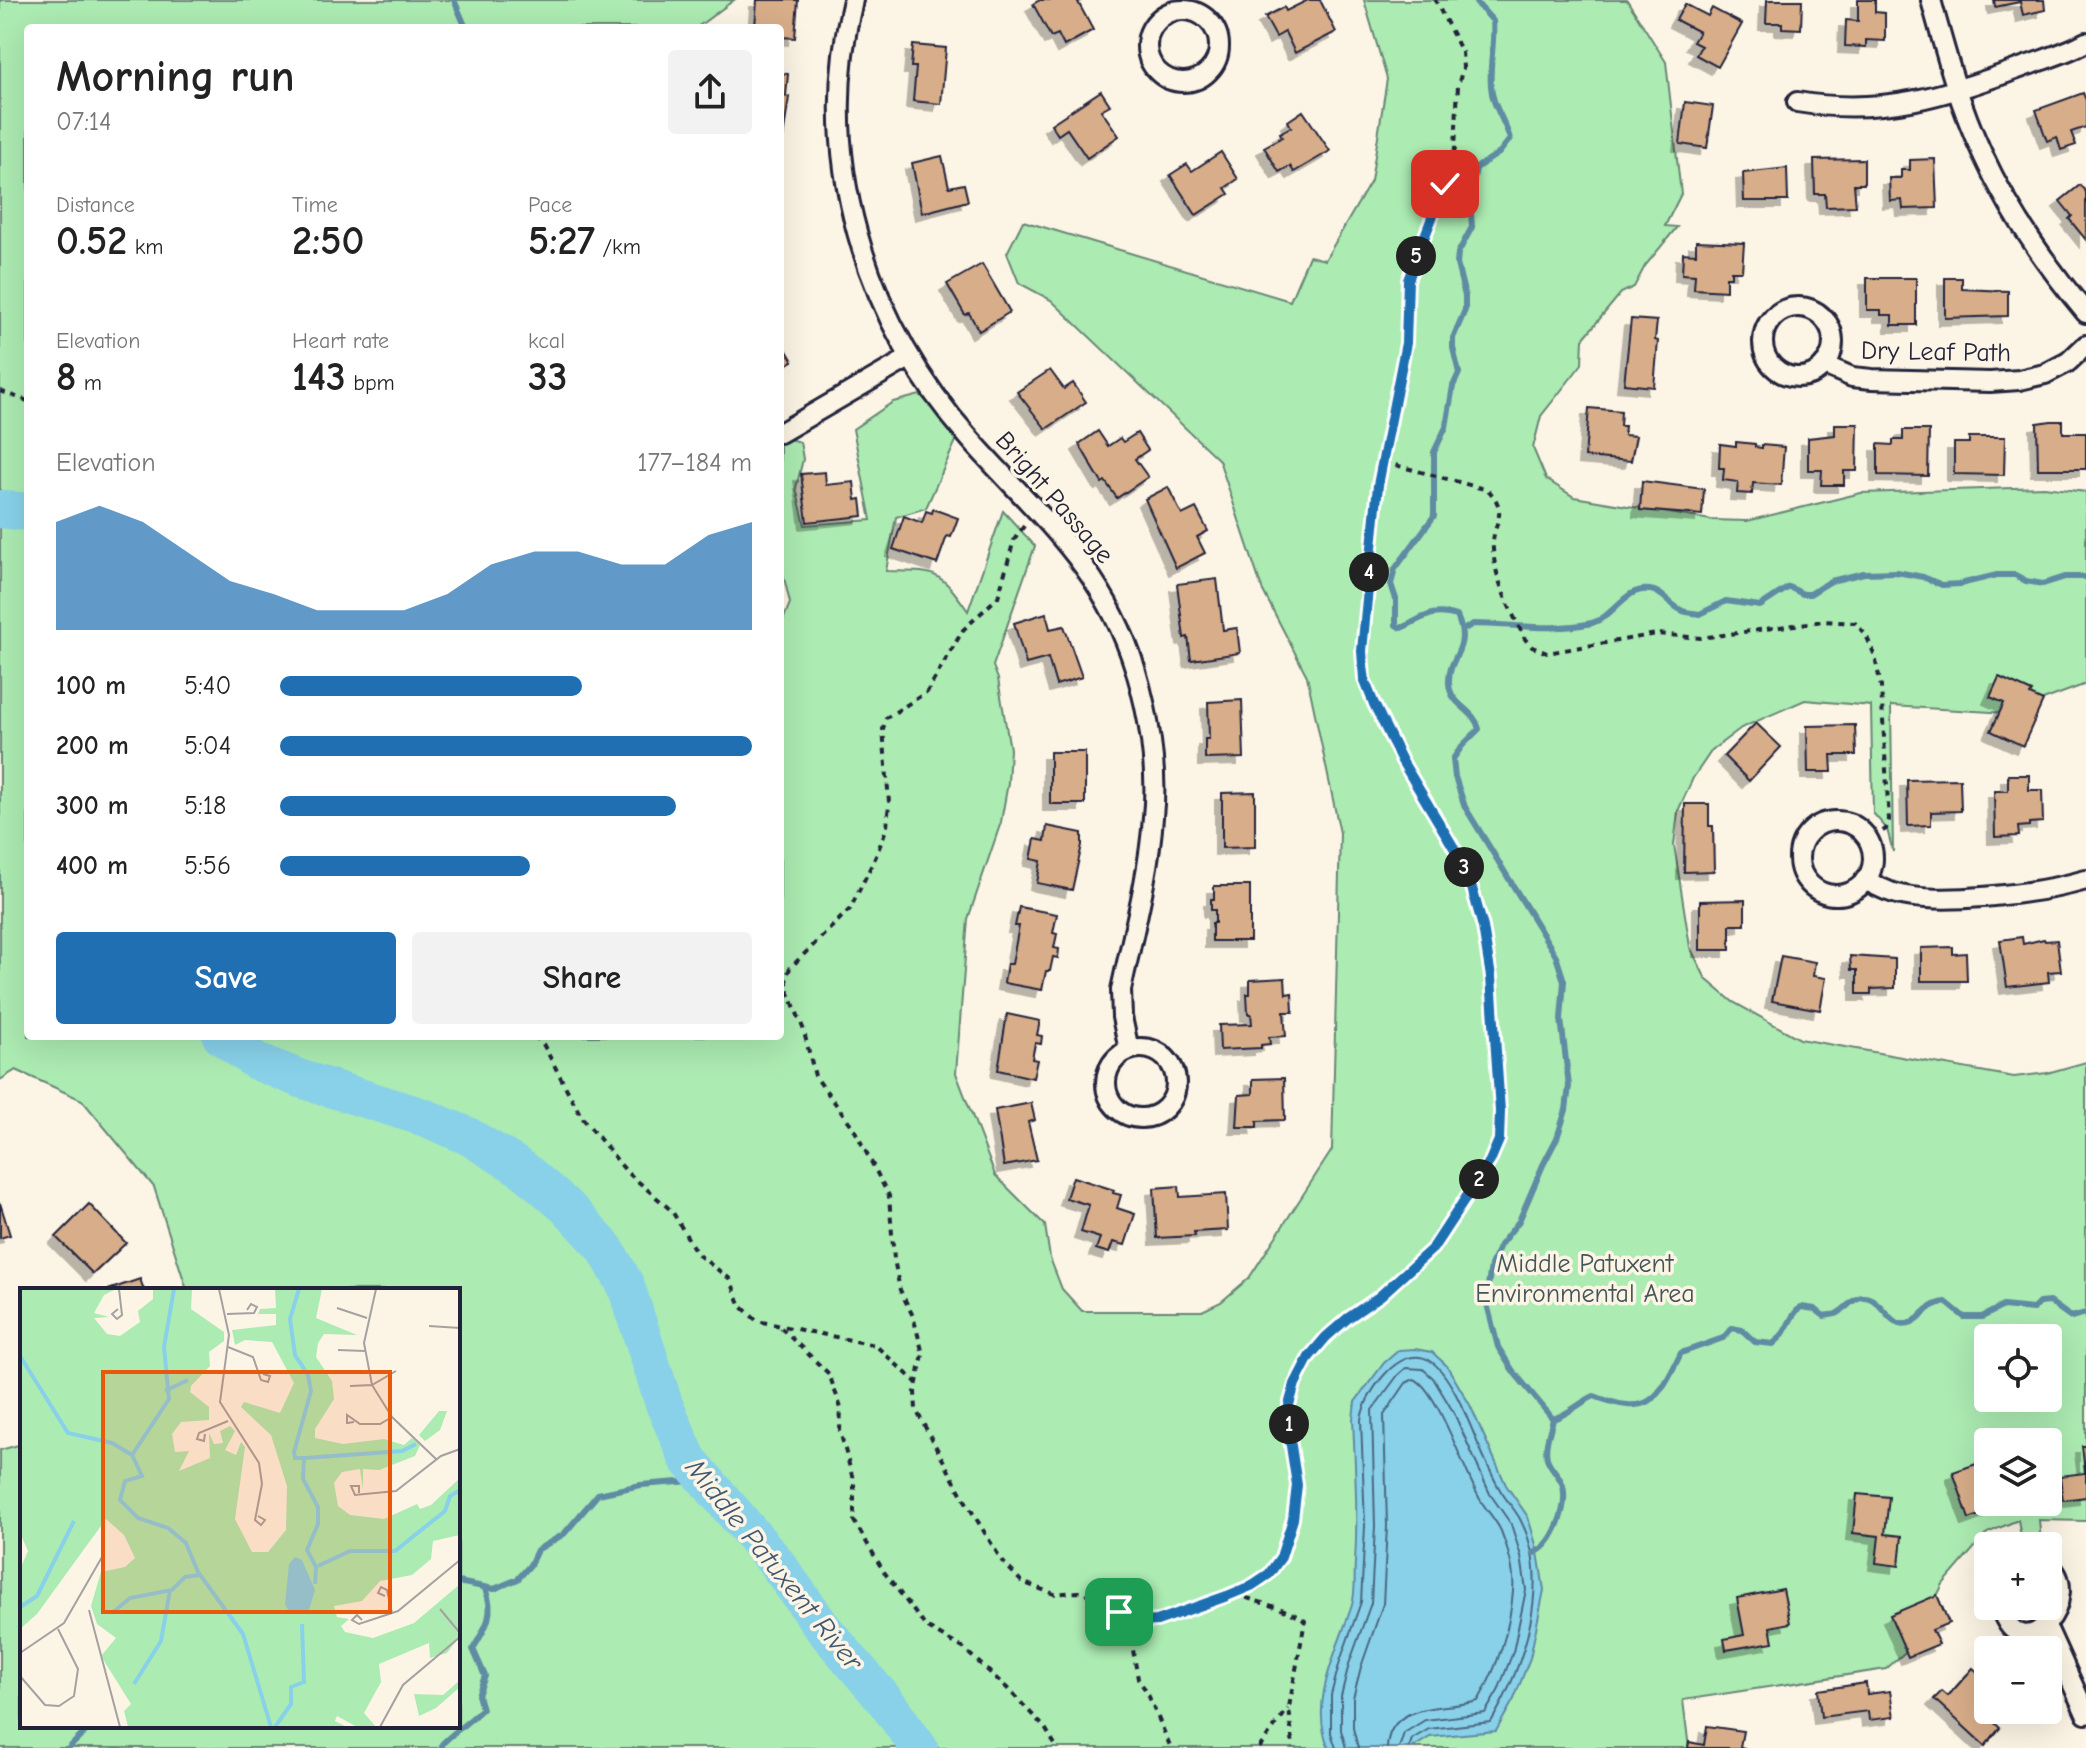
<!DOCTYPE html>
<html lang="en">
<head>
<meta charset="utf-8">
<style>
  body { margin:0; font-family:"Comic Neue",sans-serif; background:#f2f2f2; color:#222; height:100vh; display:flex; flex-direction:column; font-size:30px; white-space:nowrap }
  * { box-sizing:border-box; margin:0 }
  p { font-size:26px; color:#767676 }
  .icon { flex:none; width:44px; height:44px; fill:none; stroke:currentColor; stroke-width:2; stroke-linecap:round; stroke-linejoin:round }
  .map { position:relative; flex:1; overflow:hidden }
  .panel { position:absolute; left:24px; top:24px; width:760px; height:1016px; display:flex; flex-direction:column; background:#fff; border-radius:8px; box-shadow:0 8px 32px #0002 }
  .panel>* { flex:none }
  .fabs { position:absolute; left:1974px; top:1324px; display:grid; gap:16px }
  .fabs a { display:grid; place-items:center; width:88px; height:88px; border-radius:8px; background:#fff; box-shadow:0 8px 32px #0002; font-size:40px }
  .pin { position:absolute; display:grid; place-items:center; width:68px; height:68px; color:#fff; margin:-34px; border-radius:16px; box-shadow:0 4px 12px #0006 }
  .km { position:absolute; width:40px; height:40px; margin:-20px; border-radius:50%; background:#222; color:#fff; font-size:22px; line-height:40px; text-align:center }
  .round { display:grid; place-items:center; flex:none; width:84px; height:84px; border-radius:8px; background:#f2f2f2 }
  .head { display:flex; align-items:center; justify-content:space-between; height:136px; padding:0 32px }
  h1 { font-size:44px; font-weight:700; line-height:60px }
  .stats { display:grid; grid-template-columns:repeat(3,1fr); gap:12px; height:136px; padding:8px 32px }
  .stats div { display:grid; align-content:center }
  .stats b { font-size:40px; font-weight:700 }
  .stats small { font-size:22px; font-weight:400 }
  .stats p { font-size:22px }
  .chart { height:224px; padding:16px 32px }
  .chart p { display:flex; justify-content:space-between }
  .chart svg { width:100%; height:144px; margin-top:8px; fill:#1f6fb2; opacity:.7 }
  .primary-button { display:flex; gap:16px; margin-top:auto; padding:16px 32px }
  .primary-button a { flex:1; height:92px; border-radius:8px; background:#1f6fb2; color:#fff; font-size:32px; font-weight:700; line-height:92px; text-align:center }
  .primary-button a+a { background:#f2f2f2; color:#222 }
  ul { padding:0 32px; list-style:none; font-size:26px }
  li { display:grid; grid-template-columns:128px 96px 1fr; align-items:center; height:60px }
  li i { height:20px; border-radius:10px; background:#1f6fb2 }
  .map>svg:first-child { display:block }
  .green { fill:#acebb2; stroke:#678676; stroke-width:2; fill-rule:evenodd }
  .water { fill:#88d1e9; stroke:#5f8ba3; stroke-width:2 }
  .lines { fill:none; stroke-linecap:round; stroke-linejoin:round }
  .shore { stroke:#4b6881; stroke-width:2 }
  .stream { stroke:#5f8ba3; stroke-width:6 }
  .river { stroke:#88d1e9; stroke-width:38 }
  .building { fill:#d8ad89; stroke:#22223b; stroke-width:2; filter:url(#shadow) }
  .street-casing { stroke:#22223b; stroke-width:24 }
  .path { stroke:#22223b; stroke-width:4; stroke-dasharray:6 6; stroke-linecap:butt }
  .street { stroke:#fcf5e5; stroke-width:18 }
  .route-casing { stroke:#fff; stroke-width:16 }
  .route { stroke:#1f6fb2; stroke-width:10 }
  .labels { text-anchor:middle; stroke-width:7; stroke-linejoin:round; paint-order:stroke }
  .street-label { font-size:26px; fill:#22223b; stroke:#fcf5e5 }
  .park-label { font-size:26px; fill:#445459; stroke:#fcf5e5 }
  .water-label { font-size:28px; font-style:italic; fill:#41576f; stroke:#fcf5e5 }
  .inset-river { fill:none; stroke:#88d1e9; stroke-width:4 }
  .inset-road { fill:none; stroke:#a5a1a1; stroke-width:2 }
  .view { fill:#e8590c; fill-opacity:0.15; stroke:#e8590c; stroke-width:4 }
  .inset-edge { fill:none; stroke:#22223b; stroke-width:4 }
</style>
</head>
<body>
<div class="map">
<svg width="2086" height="1748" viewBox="0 0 2086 1748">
  <defs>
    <filter id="shadow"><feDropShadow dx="-7" dy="7" stdDeviation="0" flood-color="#0004"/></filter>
  </defs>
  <rect width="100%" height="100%" fill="#fcf5e5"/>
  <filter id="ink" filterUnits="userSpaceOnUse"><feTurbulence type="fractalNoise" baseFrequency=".0125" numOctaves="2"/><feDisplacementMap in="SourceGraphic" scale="16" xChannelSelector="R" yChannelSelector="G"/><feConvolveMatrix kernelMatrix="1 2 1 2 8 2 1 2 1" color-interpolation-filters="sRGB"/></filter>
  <g filter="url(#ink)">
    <path class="green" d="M 0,0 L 734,0 L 696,28 L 28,28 L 28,1036 L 780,1036 L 780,628 L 790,603 L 780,561 L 780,441 L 785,438 L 800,442 L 803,459 L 796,488 L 805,525 L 871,520 L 853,429 L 893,402 L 920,395 L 960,432 L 926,508 L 896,517 L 886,571 C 936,572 938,568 968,611 L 1003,511 L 1035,546 L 993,666 L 998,679 L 1010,749 L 1008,783 L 1001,822 L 968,919 L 956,1073 L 995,1175 L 1045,1225 L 1050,1258 L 1062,1289 L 1082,1311 L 1202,1311 L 1221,1302 L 1249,1278 L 1332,1150 L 1340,833 L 1307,676 L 1262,589 L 1219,460 L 1051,300 L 1019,283 L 1007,253 L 1023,221 L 1290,301 L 1309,256 L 1325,260 L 1371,181 L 1387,79 L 1364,0 L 1627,0 L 1666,62 L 1681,194 L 1665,226 L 1677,227 L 1645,266 L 1634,287 L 1621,293 L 1583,339 L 1582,364 L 1541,416 L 1533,448 L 1546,479 L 1574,497 L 1711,520 L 1747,521 L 1861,493 L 2044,487 L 2086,492 L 2086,684 L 2008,713 L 1891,706 L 1893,852 L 1887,829 L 1873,813 L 1871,706 L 1805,700 L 1741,728 L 1712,750 L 1693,778 L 1678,811 L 1674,845 L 1690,947 L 1706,979 L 1733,1002 L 1800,1039 L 2014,1077 L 2047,1073 L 2086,1062 L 2086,1521 L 2039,1520 L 2041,1542 L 2022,1542 L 2018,1520 L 1987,1533 L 1943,1584 L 1911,1647 L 1886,1669 L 1683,1700 L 1689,1748 L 0,1748 L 0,1450 L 22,1444 L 22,1726 L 458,1726 L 458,1290 L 187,1290 L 154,1187 L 82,1100 L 16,1070 L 0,1080 ZM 1988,1338 L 2048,1338 L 2048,1398 L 1988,1398 ZM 1988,1442 L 2048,1442 L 2048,1502 L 1988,1502 Z"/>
    <path class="water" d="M 1415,1349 L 1432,1352 L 1447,1366 L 1470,1405 L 1506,1485 L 1528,1517 L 1538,1552 L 1544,1590 L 1530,1658 L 1514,1699 L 1496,1731 L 1430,1737 L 1412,1748 L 1329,1748 C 1308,1703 1338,1649 1352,1605 C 1356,1592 1354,1576 1355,1562 C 1358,1514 1355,1467 1353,1419 L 1355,1402 L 1384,1363 L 1399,1350 Z"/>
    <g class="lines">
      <g class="shore">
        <path d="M 1336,1748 L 1331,1733 L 1331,1695 L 1340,1661 L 1361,1602 L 1365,1526 L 1361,1420 C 1364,1395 1399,1343 1429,1360 C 1450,1372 1469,1422 1478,1444 C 1485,1459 1491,1474 1499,1488 C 1505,1499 1514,1508 1520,1519 C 1553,1581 1524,1666 1491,1722 L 1429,1729 L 1412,1739 L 1409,1748"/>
        <path d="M 1346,1748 L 1341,1730 L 1341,1696 L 1349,1664 L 1371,1603 L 1375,1526 L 1372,1410 L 1398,1375 L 1406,1368 L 1423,1369 L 1433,1378 L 1454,1413 L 1490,1494 L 1511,1524 L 1521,1556 L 1526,1590 L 1513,1652 L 1498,1691 L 1485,1713 L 1425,1720 L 1404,1733 L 1399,1748"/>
        <path d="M 1358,1748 L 1353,1728 L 1353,1698 L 1361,1667 L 1383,1604 L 1387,1526 L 1384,1415 L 1406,1383 L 1414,1379 C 1437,1387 1466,1477 1481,1501 C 1487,1511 1496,1520 1501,1531 C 1508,1548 1515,1573 1513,1591 C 1510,1629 1497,1669 1478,1701 C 1447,1710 1389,1700 1387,1748"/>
      </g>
      <g class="stream">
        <path d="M 454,0 L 466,28"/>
        <path d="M 1474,0 L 1493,21 C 1495,43 1489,64 1491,86 C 1492,106 1505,120 1510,139 L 1499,153 L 1476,168 L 1470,200 L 1472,227 L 1458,253 L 1457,264 L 1465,296 L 1465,310 L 1453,338 L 1453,348 L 1459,373 L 1453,386 L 1446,427 L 1434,452 L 1434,516 L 1395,569 L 1391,584 L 1396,599 L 1396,625 L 1401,628 C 1424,618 1431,608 1457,616 C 1472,650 1448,655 1449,683 C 1450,706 1474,708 1479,729 L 1462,746 L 1453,759 L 1455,777 L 1465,807 L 1556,956 L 1564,981 L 1561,1019 L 1569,1086 L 1566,1110 L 1557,1138 L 1543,1165 L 1519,1221 L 1500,1245 L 1491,1265 L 1486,1300 L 1498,1347 L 1513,1371 L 1553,1419 C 1550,1431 1544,1446 1547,1458 C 1550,1468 1560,1475 1563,1486 C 1568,1507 1554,1545 1534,1553"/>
        <path d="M 1463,630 L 1473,624 C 1512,624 1553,632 1592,623 C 1614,617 1625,586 1650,590 C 1662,591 1670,605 1681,610 C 1686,613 1694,613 1700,614 L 1726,601 L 1760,606 L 1789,587 L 1803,594 L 1810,594 L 1831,581 L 1864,573 L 1897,572 L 1923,577 L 1942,585 L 1960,584 L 1997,575 L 2015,575 L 2026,581 L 2043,584 L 2065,577 L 2086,577"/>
        <path d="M 1553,1419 C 1569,1414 1579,1403 1594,1396 C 1649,1417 1657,1402 1681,1353 L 1723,1338 L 1732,1328 L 1742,1330 L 1755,1342 L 1773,1344 C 1790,1331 1788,1316 1801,1307 L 1815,1309 L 1824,1316 C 1828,1315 1833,1315 1836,1314 C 1848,1309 1854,1293 1869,1298 C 1885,1304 1889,1328 1909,1323 C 1925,1319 1922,1305 1946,1302 L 1964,1317 L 1982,1317 L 2003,1306 L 2033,1309 L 2039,1303 L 2050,1302 L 2071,1317 L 2086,1313"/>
        <path d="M 458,1582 L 494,1589 L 518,1579 L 530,1565 L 537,1550 L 564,1534 L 598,1494 L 641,1485 L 704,1480"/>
        <path d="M 69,1748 L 91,1726"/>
        <path d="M 442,1748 L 442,1744 C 455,1731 469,1722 482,1709 L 478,1695 L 485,1676 L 473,1649 C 486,1628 496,1612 485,1589"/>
      </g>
      <g class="river">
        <path d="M 0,509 L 28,512"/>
        <path d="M 221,1036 L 256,1061 L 301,1079 L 426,1118 L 468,1136 L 524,1170 L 571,1211 L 605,1248 L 626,1286 L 664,1404 L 688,1459 L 775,1561 L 823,1628 L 887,1703 L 919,1748"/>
      </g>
    </g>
    <g class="building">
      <path d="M 757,0 L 798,0 L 795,38 L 780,37 L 780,28 L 755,27 Z"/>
      <path d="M 1040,0 L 1083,0 L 1078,2 L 1093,30 L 1064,46 L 1058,34 L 1051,37 L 1033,4 Z"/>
      <path d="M 1308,0 L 1320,0 L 1336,32 L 1295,53 L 1285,32 L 1276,37 L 1265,17 L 1284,7 L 1286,11 Z"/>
      <path d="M 1767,0 L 1802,0 L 1801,29 L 1782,28 L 1782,23 L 1766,23 Z"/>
      <path d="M 1858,0 L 1875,0 L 1875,12 L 1885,13 L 1885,41 L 1866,40 L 1866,47 L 1845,46 L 1846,20 L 1858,21 Z"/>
      <path d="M 1994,0 L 2044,0 L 2045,10 L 2023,15 L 2020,2 L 1995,7 Z"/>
      <path d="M 1685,4 L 1708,16 L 1712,8 L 1742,24 L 1718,67 L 1696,55 L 1701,46 L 1693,42 L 1699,32 L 1676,20 Z"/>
      <path d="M 913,45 L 946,48 L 941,104 L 913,101 L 916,67 L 911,67 Z"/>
      <path d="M 780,73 L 788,74 L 786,96 L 789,97 L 781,152 Z"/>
      <path d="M 1101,91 L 1110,105 L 1101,110 L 1119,136 L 1087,158 L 1067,129 L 1058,135 L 1051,124 Z"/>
      <path d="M 2083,93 L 2086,100 L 2086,127 L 2071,132 L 2076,145 L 2061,150 L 2057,137 L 2047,141 L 2036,110 Z"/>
      <path d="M 1685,102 L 1713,106 L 1707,148 L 1680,144 Z"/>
      <path d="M 1303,111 L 1330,151 L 1294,172 L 1290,166 L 1279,172 L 1264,147 L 1282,137 L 1280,133 L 1291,127 L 1288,121 Z"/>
      <path d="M 1221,152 L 1238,179 L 1225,188 L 1229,194 L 1196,215 L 1170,175 L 1187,164 L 1192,171 Z"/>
      <path d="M 942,156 L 949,187 L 964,184 L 968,201 L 922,213 L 912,163 Z"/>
      <path d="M 1864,159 L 1864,184 L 1854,184 L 1856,206 L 1826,207 L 1825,194 L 1815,194 L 1814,160 Z"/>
      <path d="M 1935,159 L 1937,208 L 1903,209 L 1902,200 L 1890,201 L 1889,178 L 1901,178 L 1901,170 L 1910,170 L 1910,160 Z"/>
      <path d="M 1787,168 L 1788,201 L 1744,201 L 1743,173 Z"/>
      <path d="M 2080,185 L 2086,192 L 2086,240 L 2069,219 L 2072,216 L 2060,201 Z"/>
      <path d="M 1696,241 L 1744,243 L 1742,271 L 1731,271 L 1731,277 L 1726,277 L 1726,291 L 1694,289 L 1695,275 L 1682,274 L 1683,253 L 1696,254 Z"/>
      <path d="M 982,264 L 1010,312 L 979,331 L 969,313 L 965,315 L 947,284 Z"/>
      <path d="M 1867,278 L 1916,278 L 1916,325 L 1892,325 L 1892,315 L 1881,315 L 1881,310 L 1867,310 Z"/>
      <path d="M 1945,278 L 1962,278 L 1962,289 L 2008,291 L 2008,316 L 1945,318 Z"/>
      <path d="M 1631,319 L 1657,321 L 1655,340 L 1658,341 L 1654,387 L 1624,384 Z"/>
      <path d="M 780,339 L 793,361 L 780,369 Z"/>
      <path d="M 1050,370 L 1064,389 L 1073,383 L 1086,402 L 1046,429 L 1017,392 Z"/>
      <path d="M 1589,408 L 1621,411 L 1620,426 L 1625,426 L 1624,435 L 1636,436 L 1631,461 L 1585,457 Z"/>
      <path d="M 2051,421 L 2063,421 L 2063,433 L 2086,433 L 2086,469 L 2038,469 L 2037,423 Z"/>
      <path d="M 1835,424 L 1858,424 L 1857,471 L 1844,471 L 1844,485 L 1821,485 L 1822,470 L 1808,470 L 1808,438 L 1835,435 Z"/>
      <path d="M 1903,430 L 1929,430 L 1928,476 L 1878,475 L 1878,444 L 1893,445 L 1893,440 L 1903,440 Z"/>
      <path d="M 1098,431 L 1108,446 L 1120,438 L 1123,442 L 1137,433 L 1148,450 L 1135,459 L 1148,477 L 1117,498 L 1105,481 L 1102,483 L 1079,444 Z"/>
      <path d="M 1969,437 L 2005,437 L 2004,475 L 1954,474 L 1954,443 L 1969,443 Z"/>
      <path d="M 1736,442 L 1755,444 L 1755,447 L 1762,448 L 1762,445 L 1784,447 L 1781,485 L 1753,483 L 1752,494 L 1737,493 L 1738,482 L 1723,480 L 1724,468 L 1719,468 L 1720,444 L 1736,446 Z"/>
      <path d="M 825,472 L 826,485 L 854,482 L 856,500 L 861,499 L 863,516 L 807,522 L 801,474 Z"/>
      <path d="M 1642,481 L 1704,489 L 1702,515 L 1640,510 Z"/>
      <path d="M 1168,487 L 1182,515 L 1196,508 L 1208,531 L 1197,537 L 1205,553 L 1176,568 L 1145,499 Z"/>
      <path d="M 933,509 L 958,518 L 951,537 L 947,536 L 937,564 L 893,549 L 904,516 L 922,523 L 926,511 L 932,513 Z"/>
      <path d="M 1217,579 L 1223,630 L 1237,628 L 1240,653 L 1191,660 L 1188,637 L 1184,638 L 1177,584 Z"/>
      <path d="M 1046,613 L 1050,629 L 1064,626 L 1082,677 L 1056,685 L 1048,658 L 1026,664 L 1014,623 Z"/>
      <path d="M 1999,677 L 2032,692 L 2030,695 L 2043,701 L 2023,746 L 1991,731 L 2004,703 L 1990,697 Z"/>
      <path d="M 1242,700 L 1244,758 L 1205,759 L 1205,739 L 1209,739 L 1208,702 Z"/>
      <path d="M 1756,723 L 1781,747 L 1749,781 L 1724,756 Z"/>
      <path d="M 1855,725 L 1856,755 L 1831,755 L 1832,772 L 1808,772 L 1807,726 Z"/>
      <rect x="1050" y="752" width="35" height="52"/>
      <path d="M 2008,775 L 2029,775 L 2029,790 L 2042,790 L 2043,822 L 2029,823 L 2029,826 L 2018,827 L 2019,836 L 1995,837 L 1994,791 L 2008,791 Z"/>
      <path d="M 1960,779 L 1961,811 L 1931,812 L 1931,825 L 1908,826 L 1907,780 Z"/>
      <path d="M 1255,792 L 1255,847 L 1222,848 L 1222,793 Z"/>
      <path d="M 1685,804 L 1709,804 L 1709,826 L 1713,826 L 1714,871 L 1684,872 Z"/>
      <path d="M 1047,826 L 1082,833 L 1082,845 L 1072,890 L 1037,883 L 1041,861 L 1031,859 L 1035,839 L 1045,841 Z"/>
      <path d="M 1214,886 L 1250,886 L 1250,941 L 1212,941 L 1212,923 L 1215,923 L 1215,910 L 1211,910 L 1211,899 L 1214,899 Z"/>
      <path d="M 1745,900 L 1745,925 L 1730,925 L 1730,950 L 1700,950 L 1700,901 Z"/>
      <path d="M 1019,907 L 1057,914 L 1053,933 L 1057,934 L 1054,948 L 1059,949 L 1058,958 L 1053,957 L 1050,971 L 1046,971 L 1042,990 L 1004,983 L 1007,964 L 1012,964 L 1019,926 L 1015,926 Z"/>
      <path d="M 2022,937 L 2023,944 L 2044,939 L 2045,941 L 2057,940 L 2061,971 L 2048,972 L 2049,982 L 2007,987 L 2000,940 Z"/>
      <path d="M 1953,947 L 1953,954 L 1966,953 L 1967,981 L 1921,981 L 1921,948 Z"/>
      <path d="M 1781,956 L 1815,962 L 1813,976 L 1826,978 L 1820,1010 L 1772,1001 Z"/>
      <path d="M 1850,956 L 1895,959 L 1895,988 L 1871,989 L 1871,994 L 1857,994 L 1857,970 L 1851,970 Z"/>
      <path d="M 1285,978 L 1286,994 L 1292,993 L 1293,1012 L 1284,1012 L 1286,1036 L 1269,1037 L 1270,1044 L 1261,1045 L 1261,1048 L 1220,1050 L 1219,1025 L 1252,1024 L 1251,1014 L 1248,1014 L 1247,994 L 1250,994 L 1250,980 Z"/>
      <path d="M 1007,1014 L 1040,1021 L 1037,1035 L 1042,1036 L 1041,1044 L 1035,1043 L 1032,1059 L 1037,1060 L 1033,1078 L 998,1070 Z"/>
      <path d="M 1284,1078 L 1285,1120 L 1257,1121 L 1257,1127 L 1237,1127 L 1239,1095 L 1253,1094 L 1253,1079 Z"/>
      <path d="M 1031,1103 L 1035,1120 L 1028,1122 L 1037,1160 L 1004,1166 L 995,1110 Z"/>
      <path d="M 1073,1177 L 1114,1190 L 1113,1193 L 1121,1195 L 1117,1208 L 1135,1214 L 1125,1245 L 1113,1242 L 1109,1253 L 1096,1249 L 1100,1238 L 1081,1232 L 1089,1205 L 1066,1198 Z"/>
      <path d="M 1179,1186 L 1180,1197 L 1226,1194 L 1228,1230 L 1194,1232 L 1195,1236 L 1157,1238 L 1154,1188 Z"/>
      <path d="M 0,1203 L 10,1235 L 0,1238 Z"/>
      <path d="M 89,1204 L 126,1243 L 93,1274 L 56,1237 Z"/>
      <path d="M 140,1279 L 144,1290 L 108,1290 Z"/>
      <path d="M 2082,1446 L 2086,1446 L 2086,1497 L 2063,1500 L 2060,1476 L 2085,1473 Z"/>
      <path d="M 1988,1460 L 1988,1502 L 1995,1502 L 1998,1508 L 1969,1519 L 1953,1472 Z"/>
      <path d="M 1857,1494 L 1889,1497 L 1885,1534 L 1902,1536 L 1899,1566 L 1876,1563 L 1879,1536 L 1853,1533 Z"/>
      <path d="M 1783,1589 L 1790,1623 L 1770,1627 L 1773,1642 L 1726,1650 L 1724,1639 L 1744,1635 L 1737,1598 Z"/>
      <path d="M 1937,1595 L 1949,1623 L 1932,1630 L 1939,1644 L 1908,1657 L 1890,1615 Z"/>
      <path d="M 1973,1668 L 1988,1681 L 1988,1709 L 1984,1713 L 2000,1728 L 1985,1746 L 1934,1699 L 1942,1691 L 1948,1696 Z"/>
      <path d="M 1866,1683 L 1867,1694 L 1890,1691 L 1894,1717 L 1869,1720 L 1868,1711 L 1821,1717 L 1818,1690 Z"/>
      <path d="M 1707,1726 L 1743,1731 L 1740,1747 L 1745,1748 L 1688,1748 L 1689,1742 L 1704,1745 Z"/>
    </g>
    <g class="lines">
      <defs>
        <g id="street">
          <path d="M 853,0 C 814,157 865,320 970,439 C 1038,516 1103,565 1135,668 C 1149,714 1158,769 1153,817 C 1149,875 1133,933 1121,990 L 1122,1017 L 1129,1050"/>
          <path d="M 1931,0 C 1945,51 1959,104 1982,153 C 2008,210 2046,265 2086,313"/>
          <circle cx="1183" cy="46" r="36"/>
          <path d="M 1797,102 C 1882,116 1945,96 2023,67 C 2044,59 2067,53 2086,42"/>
          <circle cx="1798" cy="342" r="35"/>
          <path d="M 1824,365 L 1852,377 L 1872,379 L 1990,382 L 2019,380 L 2045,374 L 2068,362 L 2086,345"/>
          <path d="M 780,433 L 909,358"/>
          <circle cx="1836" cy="858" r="37"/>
          <path d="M 1865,880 C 1873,884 1880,888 1888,891 C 1930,908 2041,893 2086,880"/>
          <circle cx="1141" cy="1083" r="35"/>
          <path d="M 2000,1606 C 2023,1679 2086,1593 2048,1565"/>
          <path d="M 2049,1632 L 2086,1714"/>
        </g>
      </defs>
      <use href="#street" class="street-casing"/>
      <g class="path">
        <path d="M 0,391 L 28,401"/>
        <path d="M 1384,462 L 1488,490 C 1511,514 1491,523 1493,549 C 1495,581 1511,611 1525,639 L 1532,647 L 1547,653 L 1657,634 L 1701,638 L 1823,621 L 1855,623 L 1866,635 L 1875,656 L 1881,687 L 1889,820 L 1886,829 L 1868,840"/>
        <path d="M 1024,526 L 1014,540 L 998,597 L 963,630 L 927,692 L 886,718 L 883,729 L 889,802 L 887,827 L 876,856 L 850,909 L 790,968 L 786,978 L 789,993 L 803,1028 L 815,1076 L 853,1127 L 889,1196 L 894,1259 L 900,1290 L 913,1316 L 923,1354 L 915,1392 L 916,1410 L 963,1497 L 1002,1561 L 1022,1582 L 1054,1594 L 1078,1592 L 1092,1595 L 1107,1603 L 1131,1623 L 1143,1624 L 1227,1596 L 1251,1586 L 1269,1574 L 1281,1557 L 1293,1519 L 1297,1485 L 1289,1433 L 1289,1405 L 1295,1384 L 1309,1357 L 1326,1337 L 1348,1318 L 1380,1296 L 1433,1248 L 1447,1224 L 1490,1161 L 1499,1140 L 1500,1111 L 1491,977 L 1483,927 L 1472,888 L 1463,863 L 1402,761 L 1374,704 L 1364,679 L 1362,651 L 1378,485 L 1406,343 L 1408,280 L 1445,184 L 1455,149 L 1458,85 L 1463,68 L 1462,52 L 1435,0"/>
        <path d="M 534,1036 L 543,1044 L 581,1116 L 626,1171 L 672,1211 L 697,1254 L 730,1279 L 741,1306 L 757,1321 L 875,1345 L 917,1383"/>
        <path d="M 781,1328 L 829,1374 L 841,1408 L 840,1431 L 854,1483 L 854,1521 L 884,1572 L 926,1627 L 963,1648 L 1007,1688 L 1045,1728 L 1057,1748"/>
        <path d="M 1235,1593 C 1259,1604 1283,1606 1305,1621 L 1289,1707 L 1293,1748"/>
        <path d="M 1123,1617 L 1126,1637 L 1132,1644 L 1138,1679 L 1147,1692 L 1171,1748"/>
        <path d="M 1259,1748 L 1288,1709"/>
      </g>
      <use href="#street" class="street"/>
    </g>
  </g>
  <g class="lines" filter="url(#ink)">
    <defs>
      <path id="route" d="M 1119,1612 L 1131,1623 L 1157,1621 L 1227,1596 L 1251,1586 L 1269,1574 L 1281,1557 L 1293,1519 L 1297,1485 L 1289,1433 L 1289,1405 L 1295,1384 L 1309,1357 L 1326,1337 L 1348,1318 L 1380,1296 L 1433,1248 L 1490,1161 L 1499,1140 L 1500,1111 L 1491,977 L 1483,927 L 1472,888 L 1463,863 L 1402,761 L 1374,704 L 1364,679 L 1362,651 L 1378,485 L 1406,343 L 1408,280 L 1445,184"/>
    </defs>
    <use href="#route" class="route-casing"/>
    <use href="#route" class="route"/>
  </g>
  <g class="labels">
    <g class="street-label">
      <text transform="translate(1936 351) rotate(1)" y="9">Dry Leaf Path</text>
      <text transform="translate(1055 497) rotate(49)" y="9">Bright Passage</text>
    </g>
    <g class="park-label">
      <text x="1585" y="1272">Middle Patuxent<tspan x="1585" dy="30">Environmental Area</tspan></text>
    </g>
    <g class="water-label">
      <text transform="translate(775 1564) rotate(51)" y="10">Middle Patuxent River</text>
    </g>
  </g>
  <g transform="translate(20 1288)">
    <rect width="440" height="440" fill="#fcf5e5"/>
    <path d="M 0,1 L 96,1 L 84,7 L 74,25 L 89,29 L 74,30 L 87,46 L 100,48 L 120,34 L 118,23 L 133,11 L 133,1 L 172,1 L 171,21 L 204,44 L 204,53 L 189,64 L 190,78 L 171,98 L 170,104 L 189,119 L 189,132 L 161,134 L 152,146 L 155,164 L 169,163 L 159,183 L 190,170 L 189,145 L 194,156 L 203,155 L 200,143 L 210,138 L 215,143 L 205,162 L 216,167 L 221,154 L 225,159 L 215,231 L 232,264 L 248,264 L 266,242 L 267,198 L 251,147 L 221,119 L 224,114 L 260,125 L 274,95 L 252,54 L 225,52 L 215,57 L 212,42 L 256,37 L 256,26 L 238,26 L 240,21 L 256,20 L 255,1 L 311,1 L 302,1 L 296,30 L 337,47 L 304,46 L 298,55 L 296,69 L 312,93 L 314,111 L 295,141 L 295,150 L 323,156 L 364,151 L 384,157 L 392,150 L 400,157 L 395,168 L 359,182 L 343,181 L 343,201 L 340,181 L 322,184 L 314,195 L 318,218 L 330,227 L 364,231 L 397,216 L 400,221 L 411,217 L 440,190 L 440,247 L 413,253 L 411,271 L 392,287 L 360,293 L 342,313 L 314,318 L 317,329 L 329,331 L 321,338 L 325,344 L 353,350 L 394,335 L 440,296 L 440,348 L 427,365 L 410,370 L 409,355 L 359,376 L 361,394 L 344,425 L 356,439 L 337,439 L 317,428 L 315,433 L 327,439 L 108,439 L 104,423 L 111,416 L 81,368 L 96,350 L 77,336 L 71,318 L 81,284 L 105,279 L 115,270 L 104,247 L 86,231 L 17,326 L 0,341 L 0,281 L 8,263 L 0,245 ZM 419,123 L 427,123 L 420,142 L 405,153 L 399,147 ZM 440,392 L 440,399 L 416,420 L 399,428 L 394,406 L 423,407 Z" fill="#acebb2"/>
    <path d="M 275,269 L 282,272 L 295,302 L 289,322 L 271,326 L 265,317 L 269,276 Z" fill="#88d1e9"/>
    <path class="inset-river" d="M 279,1 L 270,31 L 275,67 L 288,87 L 291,103 L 274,164 L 275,170 L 284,170 L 283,191 L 298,219 L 298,236 L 287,262 L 296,279 L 295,296M 0,68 L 48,145 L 92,155 L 112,167 L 122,188 L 105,193 L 100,212 L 118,230 L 148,240 L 166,255 L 178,284 L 223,346 L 251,439M 145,103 L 168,92M 112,167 L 149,111 L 144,59 L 154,1M 285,170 L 382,163 L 396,156M 298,278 L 330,263 L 375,263 L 425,223 L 430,208 L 440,202M 0,319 L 17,308 L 54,233M 92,325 L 110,310 L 152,302 L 165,289 L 180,287M 114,396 L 141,353 L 150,302M 255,439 L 271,416 L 271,399 L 284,394 L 282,336"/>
    <path class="inset-road" d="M 199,1 L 209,47 L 200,114 L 239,175 L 242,196 L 235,232 L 241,237 L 245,232 L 238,228M 356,1 L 344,55 L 352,97 L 372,129 L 416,171M 317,20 L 347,30M 98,21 L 92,26 L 97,31 L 102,27 L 99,1M 207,26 L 234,25 L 237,19 L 231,16 L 227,22M 409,38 L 440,40M 208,59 L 233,69 L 241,92 L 248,94 L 250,88 L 243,86M 318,62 L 345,63M 330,98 L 352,97 L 376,83M 334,134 L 327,135 L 327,127 L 340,136 L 360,136 L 372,129M 185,146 L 184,153 L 177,151 L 179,145 L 208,133M 339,205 L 339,198 L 331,198 L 335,207 L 376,203 L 421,168 L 440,161M 365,308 L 358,305 L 361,299 L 367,302 L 372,325M 420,321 L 440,345M 69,322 L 100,439M 342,332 L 337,327 L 332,332 L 339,336 L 378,323 L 440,272M 0,365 L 44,335 L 82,269M 0,388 L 25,417 L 39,418 L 54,408 L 58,381 L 38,341M 360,439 L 383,397 L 440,349"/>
    <path class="view" d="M 83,84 L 370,84 L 370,324 L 83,324 Z"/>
    <rect width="440" height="440" class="inset-edge"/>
  </g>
</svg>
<div class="fabs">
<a><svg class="icon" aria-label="locate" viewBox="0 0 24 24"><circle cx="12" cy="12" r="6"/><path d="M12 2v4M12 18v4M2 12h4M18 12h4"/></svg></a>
<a><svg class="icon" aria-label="layers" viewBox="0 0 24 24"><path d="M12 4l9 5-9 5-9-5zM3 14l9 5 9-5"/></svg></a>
<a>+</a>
<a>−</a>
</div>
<div class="pin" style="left:1119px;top:1612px;background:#1e9e55"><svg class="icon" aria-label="arrive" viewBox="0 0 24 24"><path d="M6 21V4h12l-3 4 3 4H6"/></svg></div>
<div class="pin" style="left:1445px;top:184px;background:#d93025"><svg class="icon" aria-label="check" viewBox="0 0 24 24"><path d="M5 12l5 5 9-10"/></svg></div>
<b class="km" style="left:1289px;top:1424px">1</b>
<b class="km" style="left:1479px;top:1179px">2</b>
<b class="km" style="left:1464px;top:867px">3</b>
<b class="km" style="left:1369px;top:572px">4</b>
<b class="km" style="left:1416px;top:256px">5</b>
<section class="panel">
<div class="head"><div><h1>Morning run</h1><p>07:14</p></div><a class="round"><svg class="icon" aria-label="share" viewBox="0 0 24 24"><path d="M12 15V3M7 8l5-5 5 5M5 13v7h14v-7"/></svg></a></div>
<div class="stats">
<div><p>Distance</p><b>0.52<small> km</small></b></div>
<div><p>Time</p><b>2:50</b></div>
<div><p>Pace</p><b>5:27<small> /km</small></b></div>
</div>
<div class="stats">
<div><p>Elevation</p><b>8<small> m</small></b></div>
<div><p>Heart rate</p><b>143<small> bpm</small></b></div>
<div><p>kcal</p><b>33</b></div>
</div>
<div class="chart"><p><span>Elevation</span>177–184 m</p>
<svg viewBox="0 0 160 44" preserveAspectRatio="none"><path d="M0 44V11L10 6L20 11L30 20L40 29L50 33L60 38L70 38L80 38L90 33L100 24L110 20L120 20L130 24L140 24L150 15L160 11V44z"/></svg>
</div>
<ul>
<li><b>100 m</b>5:40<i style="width:64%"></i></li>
<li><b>200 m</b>5:04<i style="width:100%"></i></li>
<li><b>300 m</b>5:18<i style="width:84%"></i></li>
<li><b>400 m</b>5:56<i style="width:53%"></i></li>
</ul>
<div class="primary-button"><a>Save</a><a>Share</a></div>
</section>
</div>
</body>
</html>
